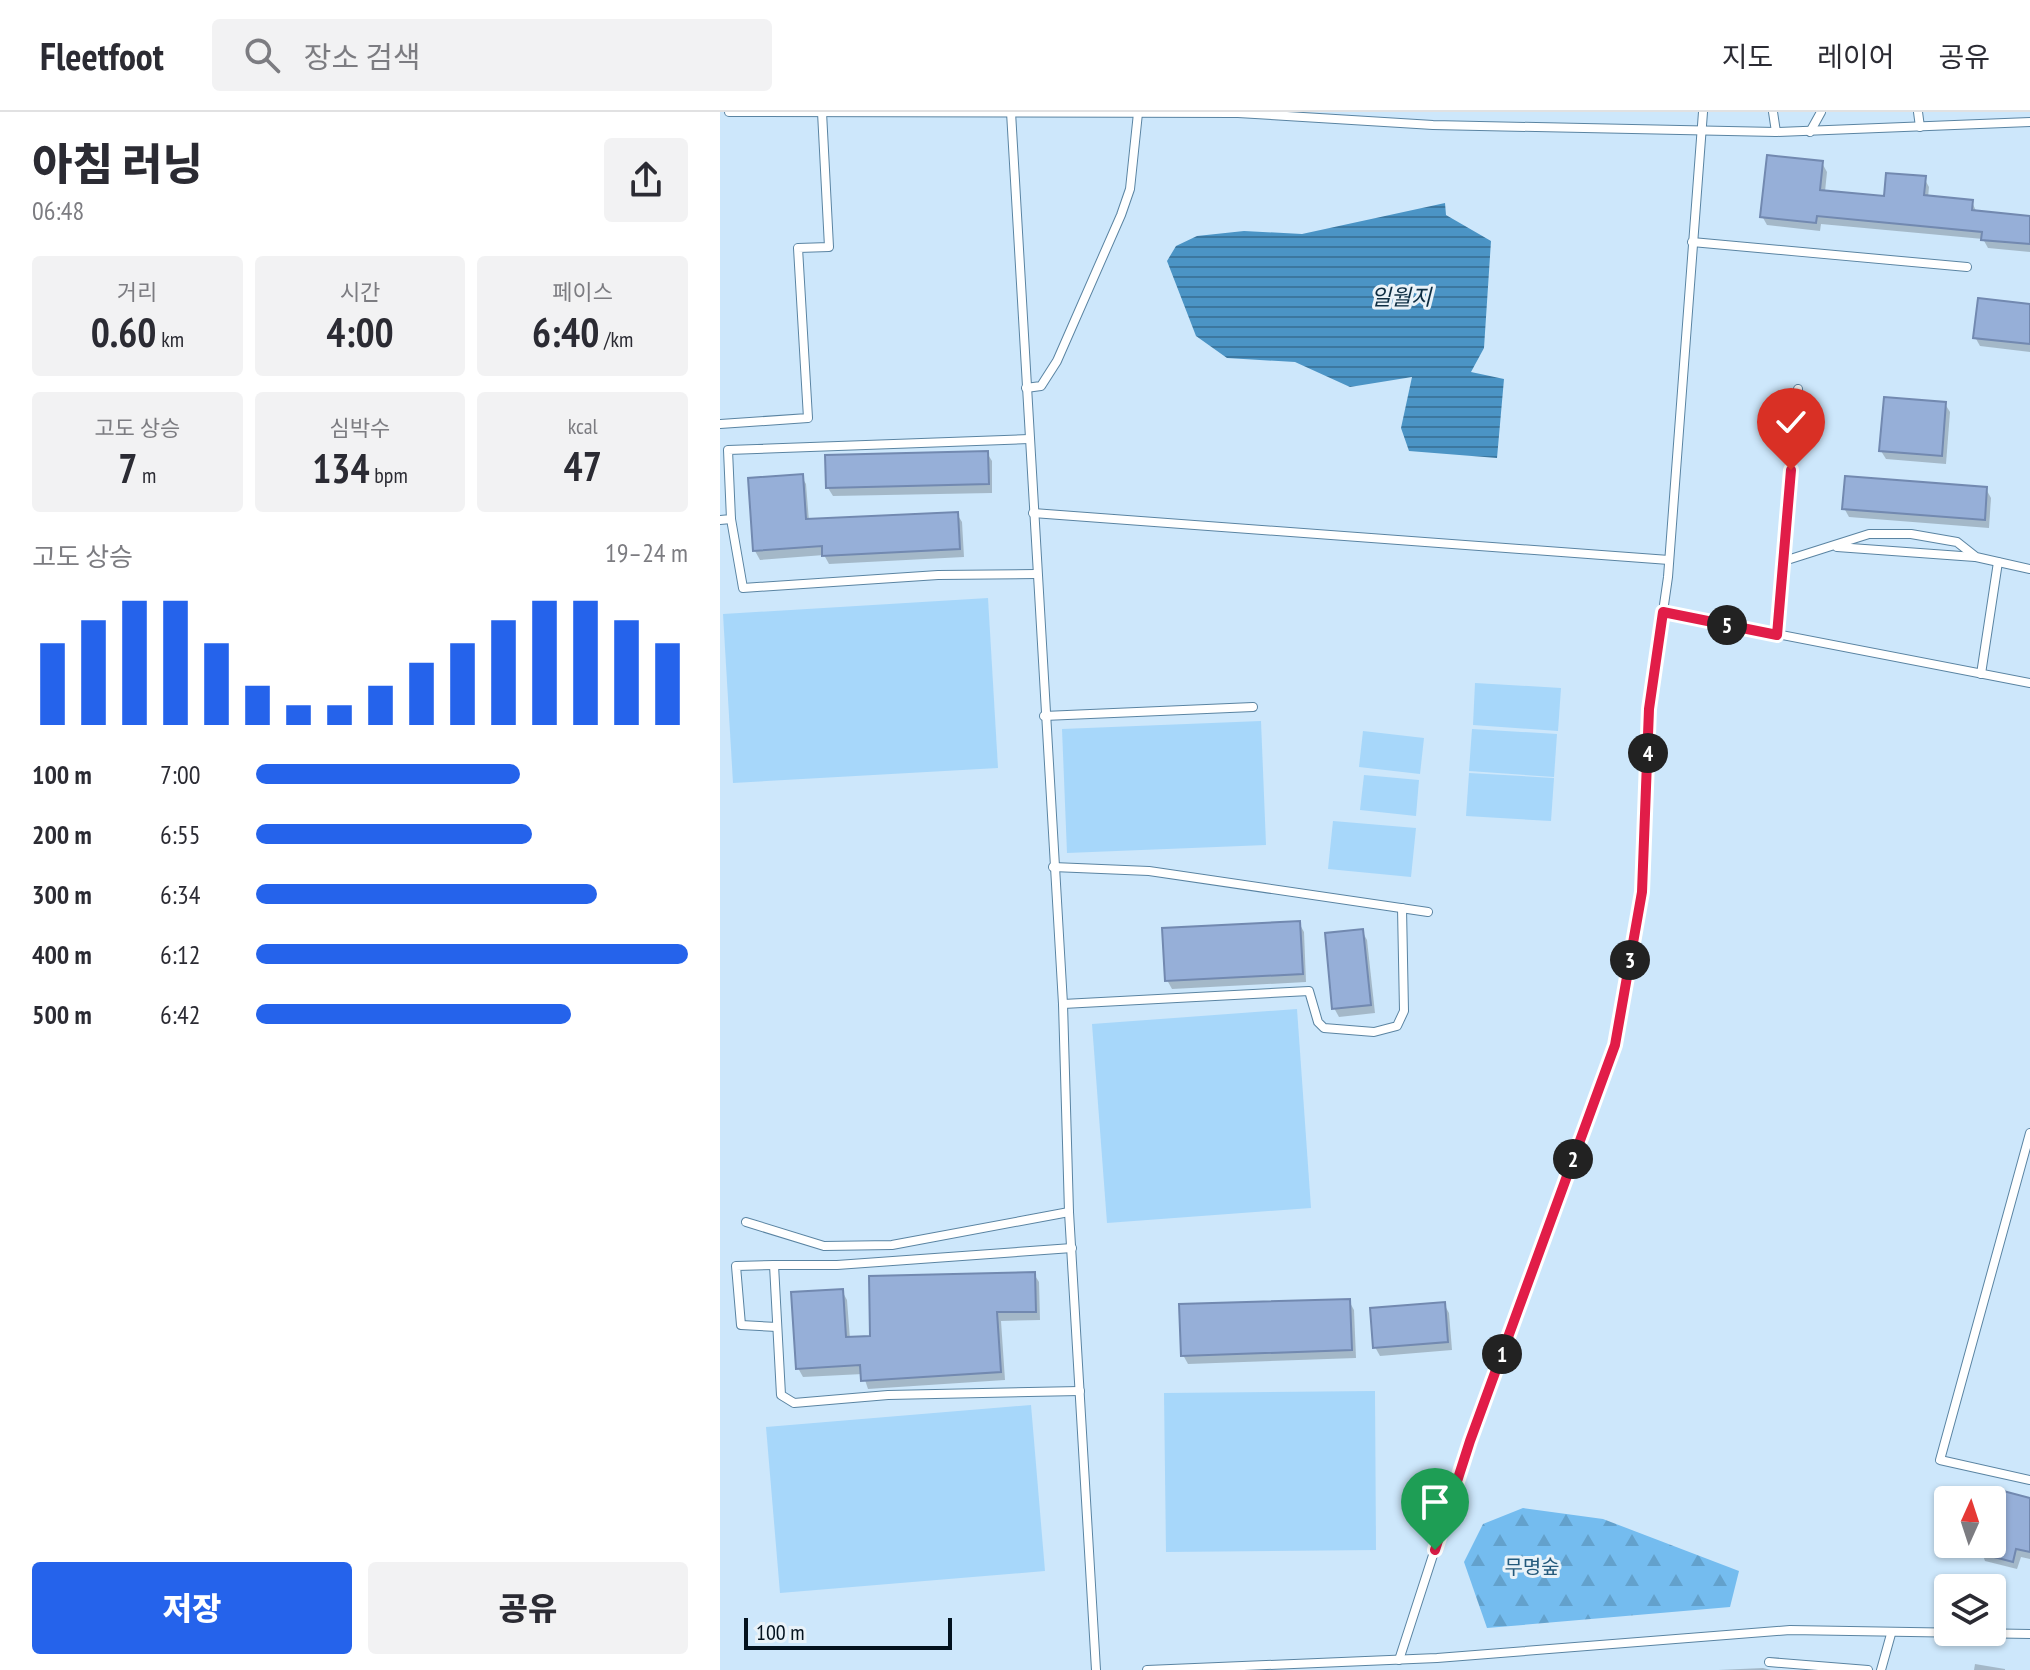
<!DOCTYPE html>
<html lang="ko">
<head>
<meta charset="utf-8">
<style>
  body { margin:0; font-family:"PT Sans Narrow","Noto Sans KR",sans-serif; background:#f2f2f3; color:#2b2b33; height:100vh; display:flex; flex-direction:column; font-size:30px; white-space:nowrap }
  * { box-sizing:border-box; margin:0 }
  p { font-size:26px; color:#7c7c81 }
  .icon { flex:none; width:44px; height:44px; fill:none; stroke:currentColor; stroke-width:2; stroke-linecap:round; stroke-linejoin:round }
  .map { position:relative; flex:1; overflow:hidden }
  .panel { display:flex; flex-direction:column; background:#fff; width:720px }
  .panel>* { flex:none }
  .needle { width:52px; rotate:3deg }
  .controls { position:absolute; left:1214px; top:1374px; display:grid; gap:16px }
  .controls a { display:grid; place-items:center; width:72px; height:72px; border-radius:8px; background:#fff; box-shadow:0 2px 6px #0004; font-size:40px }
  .scale { position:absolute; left:24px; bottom:20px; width:208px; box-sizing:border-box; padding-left:8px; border:4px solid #03121e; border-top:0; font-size:22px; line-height:28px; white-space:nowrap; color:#03121e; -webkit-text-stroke:6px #e9f2f8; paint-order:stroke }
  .pin { position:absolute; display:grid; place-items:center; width:68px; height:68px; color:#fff; margin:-82px -34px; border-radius:50% 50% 50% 0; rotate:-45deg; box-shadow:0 0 8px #0007 }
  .pin .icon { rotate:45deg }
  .km { position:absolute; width:40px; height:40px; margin:-20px; border-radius:50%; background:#222; color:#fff; font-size:22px; line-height:40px; text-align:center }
  .round { display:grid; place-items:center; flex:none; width:84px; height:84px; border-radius:8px; background:#f2f2f3 }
  .summary { display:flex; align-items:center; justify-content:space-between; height:136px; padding:0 32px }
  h1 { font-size:44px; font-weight:800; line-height:60px }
  .stats { display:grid; grid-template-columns:repeat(3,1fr); gap:12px; height:136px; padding:8px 32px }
  .stats div { display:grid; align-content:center; border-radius:8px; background:#f2f2f3; text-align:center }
  .stats b { font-size:40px; font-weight:800 }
  .stats small { font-size:22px; font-weight:400 }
  .stats p { font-size:22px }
  .chart { height:224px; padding:16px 32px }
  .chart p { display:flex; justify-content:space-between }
  .chart svg { width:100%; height:144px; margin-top:8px; stroke:#2563eb; stroke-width:6 }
  .button { display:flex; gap:16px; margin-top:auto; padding:16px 32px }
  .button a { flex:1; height:92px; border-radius:8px; background:#2563eb; color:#fff; font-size:32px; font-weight:800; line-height:92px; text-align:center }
  .button a+a { background:#f2f2f3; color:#2b2b33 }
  ul { padding:0 32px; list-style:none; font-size:26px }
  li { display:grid; grid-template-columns:128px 96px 1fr; align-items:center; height:60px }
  li i { height:20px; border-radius:10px; background:#2563eb }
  header { display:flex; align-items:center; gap:48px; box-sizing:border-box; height:112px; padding:0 40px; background:#fff; border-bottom:2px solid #e1e1e2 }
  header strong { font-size:38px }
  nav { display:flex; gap:44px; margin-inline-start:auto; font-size:28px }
  .search { width:560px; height:72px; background:#f2f2f3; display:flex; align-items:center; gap:20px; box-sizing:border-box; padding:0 28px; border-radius:8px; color:#7c7c81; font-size:30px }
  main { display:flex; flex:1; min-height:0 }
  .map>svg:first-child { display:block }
  .forest { fill:url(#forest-firs) }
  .garden { fill:#a7d7fa }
  .water { fill:url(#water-rules) }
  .shadow { fill:#0003 }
  .building { fill:#96afd8; stroke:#7289b0; stroke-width:2 }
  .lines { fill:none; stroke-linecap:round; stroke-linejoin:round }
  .lane-casing { stroke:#5a84a2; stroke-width:10 }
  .lane { stroke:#fff; stroke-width:8 }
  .route-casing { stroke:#fff; stroke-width:16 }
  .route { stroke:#e11d48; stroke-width:10 }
  .labels { text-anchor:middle; stroke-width:6; stroke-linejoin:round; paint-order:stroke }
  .park-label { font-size:20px; fill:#245a7c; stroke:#e9f2f8 }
  .water-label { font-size:22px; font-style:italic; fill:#0d2d42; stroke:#e9f2f8 }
</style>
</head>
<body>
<header>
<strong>Fleetfoot</strong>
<div class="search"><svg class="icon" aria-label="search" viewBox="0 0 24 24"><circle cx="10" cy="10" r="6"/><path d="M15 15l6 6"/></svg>장소 검색</div>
<nav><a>지도</a><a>레이어</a><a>공유</a></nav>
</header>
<main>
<section class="panel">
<div class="summary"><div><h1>아침 러닝</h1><p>06:48</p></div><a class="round"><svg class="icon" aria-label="share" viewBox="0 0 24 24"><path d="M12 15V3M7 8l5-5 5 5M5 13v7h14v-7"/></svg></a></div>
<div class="stats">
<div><p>거리</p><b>0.60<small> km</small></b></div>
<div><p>시간</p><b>4:00</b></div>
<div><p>페이스</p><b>6:40<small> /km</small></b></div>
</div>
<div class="stats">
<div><p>고도 상승</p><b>7<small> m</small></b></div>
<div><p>심박수</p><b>134<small> bpm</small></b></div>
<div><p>kcal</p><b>47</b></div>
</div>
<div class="chart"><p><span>고도 상승</span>19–24 m</p>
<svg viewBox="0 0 160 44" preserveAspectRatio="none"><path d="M5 44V19M15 44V12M25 44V6M35 44V6M45 44V19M55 44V32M65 44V38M75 44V38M85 44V32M95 44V25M105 44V19M115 44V12M125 44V6M135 44V6M145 44V12M155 44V19"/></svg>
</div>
<ul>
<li><b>100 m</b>7:00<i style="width:61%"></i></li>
<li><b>200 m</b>6:55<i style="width:64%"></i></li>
<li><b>300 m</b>6:34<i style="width:79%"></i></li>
<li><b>400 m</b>6:12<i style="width:100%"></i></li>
<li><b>500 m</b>6:42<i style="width:73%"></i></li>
</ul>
<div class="button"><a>저장</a><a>공유</a></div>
</section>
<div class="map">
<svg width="1310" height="1558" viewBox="0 0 1310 1558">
  <defs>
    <pattern id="forest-firs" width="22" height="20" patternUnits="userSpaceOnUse" patternTransform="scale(2)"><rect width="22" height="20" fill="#74bcef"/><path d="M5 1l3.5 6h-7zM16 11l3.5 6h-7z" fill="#63a1cc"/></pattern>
    <pattern id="water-rules" width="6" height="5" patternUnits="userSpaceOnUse" patternTransform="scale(2)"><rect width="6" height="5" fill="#4b94c5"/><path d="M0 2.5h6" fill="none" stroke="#3c779f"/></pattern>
  </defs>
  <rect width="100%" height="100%" fill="#cde7fb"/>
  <path class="forest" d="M 803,1396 L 883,1407 L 1019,1459 L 1010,1495 L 767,1516 L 744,1450 L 763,1412 Z"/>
  <g class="garden">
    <path d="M 268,486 L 278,656 L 13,671 L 3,502 Z"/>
    <path d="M 755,571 L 841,576 L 838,619 L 753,613 Z"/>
    <path d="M 541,609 L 546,733 L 347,741 L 342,617 Z"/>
    <path d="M 752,617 L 837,622 L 834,665 L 749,659 Z"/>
    <path d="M 643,619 L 704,626 L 700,662 L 639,655 Z"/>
    <path d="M 749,661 L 834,666 L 831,709 L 746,704 Z"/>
    <path d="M 644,663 L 699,668 L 696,704 L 640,698 Z"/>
    <path d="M 613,709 L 696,716 L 691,765 L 608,757 Z"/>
    <path d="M 577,897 L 591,1096 L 387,1111 L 372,912 Z"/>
    <path d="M 655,1279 L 656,1438 L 446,1440 L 444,1281 Z"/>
    <path d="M 311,1293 L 325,1459 L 60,1481 L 46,1315 Z"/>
  </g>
  <path class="water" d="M 725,91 L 726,103 L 771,129 L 764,236 L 751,260 L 784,267 L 777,346 L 689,339 L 681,316 L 692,265 L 630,275 L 575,250 L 507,246 L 476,224 L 447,149 L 456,134 L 477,124 L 524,119 L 582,122 Z"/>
  <g class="shadow">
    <path d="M 1102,51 L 1107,60 L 1105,80 L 1166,86 L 1204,66 L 1209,75 L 1208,86 L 1252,90 L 1257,101 L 1310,106 L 1310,140 L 1268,136 L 1263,127 L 1101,112 L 1100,119 L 1047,113 L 1042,104 Z"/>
    <path d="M 1310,194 L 1310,240 L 1260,234 L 1255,225 Z"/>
    <path d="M 1225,292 L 1230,300 L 1226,352 L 1166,347 L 1161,339 Z"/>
    <path d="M 267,341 L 272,349 L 272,381 L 113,384 L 108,376 Z"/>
    <path d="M 81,364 L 86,372 L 89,409 L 237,402 L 242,410 L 244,445 L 109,452 L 104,443 L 40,448 L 35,439 L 30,367 Z"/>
    <path d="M 1266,377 L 1271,386 L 1269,416 L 1129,405 L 1124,396 Z"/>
    <path d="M 579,811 L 584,820 L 586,870 L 452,877 L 447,868 Z"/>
    <path d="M 642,819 L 647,828 L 655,901 L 619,905 L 614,896 Z"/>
    <path d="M 314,1162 L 319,1170 L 320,1208 L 281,1209 L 285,1268 L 148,1277 L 143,1262 L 83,1265 L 78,1256 L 122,1179 L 127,1188 L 130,1227 L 152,1225 Z"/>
    <path d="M 629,1189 L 634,1198 L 636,1246 L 468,1252 L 463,1243 Z"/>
    <path d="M 724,1192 L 729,1201 L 732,1238 L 660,1244 L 655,1235 Z"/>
    <path d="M 1253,1388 L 1310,1388 L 1310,1447 L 1301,1445 L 1297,1457 L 1265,1449 L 1259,1432 L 1272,1432 L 1272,1388 Z"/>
    <path d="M 1255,1552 L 1285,1557 L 1285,1558 L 1254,1558 Z"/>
    <path d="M 1043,1556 L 1051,1558 L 998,1558 Z"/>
  </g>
  <g class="building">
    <path d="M 1047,43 L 1103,49 L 1100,78 L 1164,84 L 1166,61 L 1206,64 L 1204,83 L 1253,88 L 1252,98 L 1310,104 L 1310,132 L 1261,128 L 1262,120 L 1097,104 L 1096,111 L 1040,105 Z"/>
    <path d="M 1258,186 L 1310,192 L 1310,232 L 1253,226 Z"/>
    <path d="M 1164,285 L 1226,290 L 1222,344 L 1159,339 Z"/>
    <path d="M 268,339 L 269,372 L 106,376 L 105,343 Z"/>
    <path d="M 83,362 L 86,407 L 238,400 L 240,437 L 102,444 L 102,434 L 33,439 L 28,366 Z"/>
    <path d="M 1125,364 L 1267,375 L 1265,408 L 1122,397 Z"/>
    <path d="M 580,809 L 583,862 L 445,869 L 442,816 Z"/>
    <path d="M 643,817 L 651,893 L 612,897 L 605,821 Z"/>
    <path d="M 315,1160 L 316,1200 L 277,1200 L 281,1260 L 141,1269 L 140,1253 L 76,1257 L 71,1180 L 123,1177 L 126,1225 L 150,1224 L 149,1164 Z"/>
    <path d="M 630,1187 L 632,1238 L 461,1244 L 459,1192 Z"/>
    <path d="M 725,1190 L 728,1230 L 653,1236 L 650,1196 Z"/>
    <path d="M 1272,1376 L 1310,1386 L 1310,1440 L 1296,1437 L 1293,1450 L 1240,1436 L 1240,1432 L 1272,1432 L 1272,1388 L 1235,1388 L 1235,1382 Z"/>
  </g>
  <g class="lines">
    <defs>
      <g id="lane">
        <path d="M 9,0 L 518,1 L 713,13 L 1056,20 L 1310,10"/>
        <path d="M 291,0 L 343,892 L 349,1100 L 376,1558"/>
        <path d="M 1053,0 L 1056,20"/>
        <path d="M 1198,0 L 1200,15"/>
        <path d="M 1090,20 L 1101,0"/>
        <path d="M 972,130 L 1247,155"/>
        <path d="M 306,276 L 321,274 L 337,249 L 401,103 L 410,77 L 418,1"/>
        <path d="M 0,312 L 88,306 L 78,136 L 109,135 L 102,0"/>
        <path d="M 313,401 L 949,448"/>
        <path d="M 11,407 L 23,476 L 218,463 L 316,462"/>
        <path d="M 0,408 L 11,407 L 8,338 L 309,327"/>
        <path d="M 1117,435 L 1255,445"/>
        <path d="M 1064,449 L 1149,422 L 1191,422 L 1237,430 L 1256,445 L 1310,457"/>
        <path d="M 943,500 L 1310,571"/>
        <path d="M 1057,523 L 1078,277"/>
        <path d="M 1261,562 L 1278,450"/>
        <path d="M 324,604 L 533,595"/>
        <path d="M 333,755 L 429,759 L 708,800"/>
        <path d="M 343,892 L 589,879 L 598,910 L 604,916 L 654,920 L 677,914 L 684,899 L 682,796"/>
        <path d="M 1310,1021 L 1220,1348 L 1310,1368"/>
        <path d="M 26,1110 L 104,1134 L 172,1133 L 349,1100"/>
        <path d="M 352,1136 L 117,1153 L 54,1153 L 61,1283 L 74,1291 L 168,1283 L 360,1279"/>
        <path d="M 54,1153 L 16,1154 L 21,1213 L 57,1215"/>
        <path d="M 679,1548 L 750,1329 L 895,933 L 922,780 L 929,597 L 948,465 L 983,0"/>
        <path d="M 1049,1550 L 1148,1558"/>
        <path d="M 427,1558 L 717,1546 L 1070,1518 L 1310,1522"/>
        <path d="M 1161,1558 L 1171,1522"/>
      </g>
    </defs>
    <use href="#lane" class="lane-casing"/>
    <use href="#lane" class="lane"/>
  </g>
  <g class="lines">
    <defs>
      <path id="route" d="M 715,1438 L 750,1329 L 895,933 L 922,780 L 929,597 L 943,500 L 1057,523 L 1071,358"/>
    </defs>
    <use href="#route" class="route-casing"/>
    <use href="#route" class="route"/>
  </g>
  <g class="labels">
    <g class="park-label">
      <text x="812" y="1462">무명숲</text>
    </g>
    <g class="water-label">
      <text x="681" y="193">일월지</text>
    </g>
  </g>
</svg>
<div class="controls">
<a><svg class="needle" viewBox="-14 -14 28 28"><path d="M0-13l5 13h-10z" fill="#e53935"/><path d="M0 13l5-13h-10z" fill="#7c7c81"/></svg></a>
<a><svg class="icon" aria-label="layers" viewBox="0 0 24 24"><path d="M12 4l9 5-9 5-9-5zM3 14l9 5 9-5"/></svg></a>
</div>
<div class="scale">100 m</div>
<div class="pin" style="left:715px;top:1438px;background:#1e9e55"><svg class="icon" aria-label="arrive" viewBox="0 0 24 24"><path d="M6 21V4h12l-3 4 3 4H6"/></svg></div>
<div class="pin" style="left:1071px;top:358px;background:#d93025"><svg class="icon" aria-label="check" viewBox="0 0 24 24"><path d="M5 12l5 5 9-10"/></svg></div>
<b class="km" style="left:782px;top:1242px">1</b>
<b class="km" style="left:853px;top:1047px">2</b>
<b class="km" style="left:910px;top:848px">3</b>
<b class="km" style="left:928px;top:641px">4</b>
<b class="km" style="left:1007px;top:513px">5</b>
</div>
</main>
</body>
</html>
